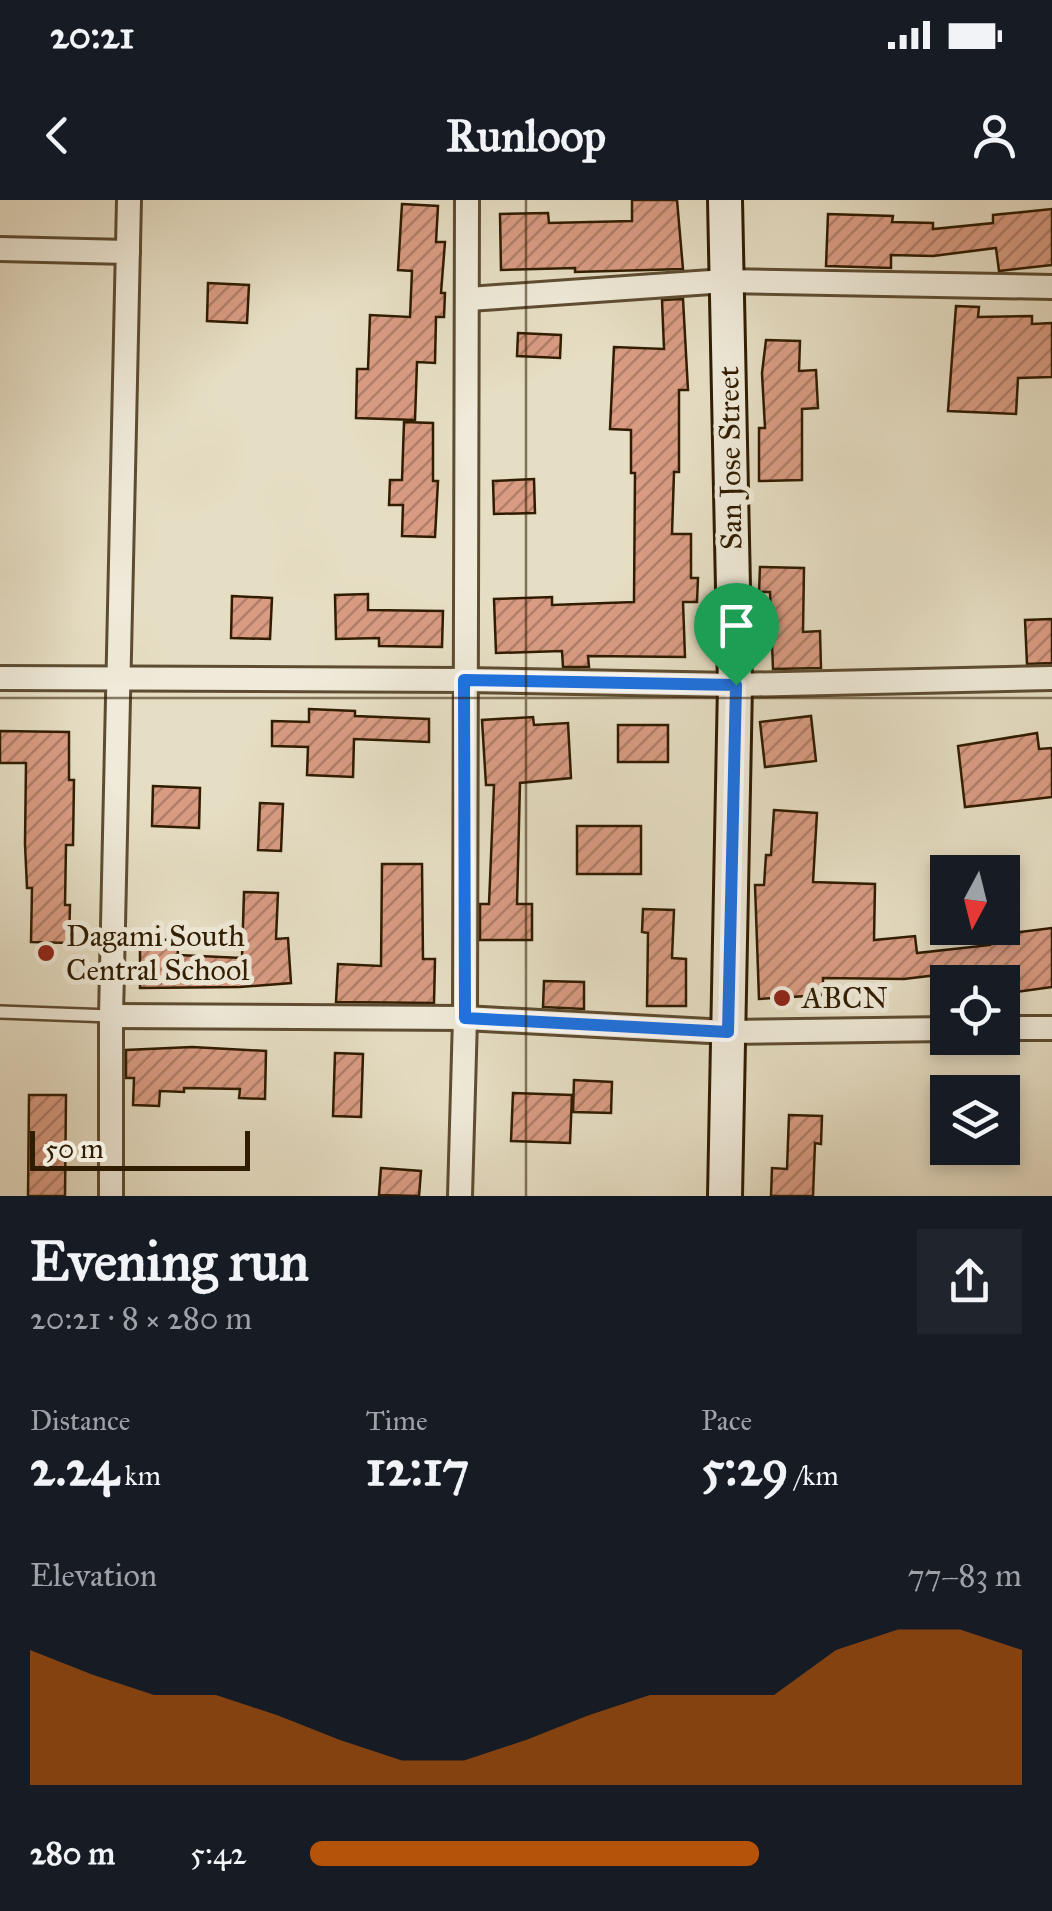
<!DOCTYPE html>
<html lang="en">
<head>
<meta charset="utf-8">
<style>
  body { margin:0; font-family:"IM FELL Great Primer",serif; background:#20242c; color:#f1f3f6; height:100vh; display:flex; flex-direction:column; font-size:38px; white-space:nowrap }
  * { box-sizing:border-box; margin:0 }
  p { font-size:32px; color:#9ea1a6 }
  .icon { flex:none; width:55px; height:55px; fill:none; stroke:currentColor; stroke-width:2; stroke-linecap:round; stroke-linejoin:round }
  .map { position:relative; height:996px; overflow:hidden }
  .side { display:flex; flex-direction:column; background:#171b24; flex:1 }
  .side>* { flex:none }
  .needle { width:65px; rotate:187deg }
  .tools { position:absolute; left:930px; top:655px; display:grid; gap:20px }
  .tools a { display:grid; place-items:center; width:90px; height:90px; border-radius:0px; background:#171b24; box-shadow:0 5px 15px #0003; font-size:50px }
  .scale { position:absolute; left:30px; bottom:25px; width:220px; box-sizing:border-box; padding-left:10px; border:5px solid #301c00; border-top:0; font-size:28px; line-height:35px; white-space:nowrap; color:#301c00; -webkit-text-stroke:8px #efead9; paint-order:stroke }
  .pin { position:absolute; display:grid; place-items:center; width:85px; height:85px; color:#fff; margin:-102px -42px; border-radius:50% 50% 50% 0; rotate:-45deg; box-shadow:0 0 10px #0007 }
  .pin .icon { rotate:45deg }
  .round { display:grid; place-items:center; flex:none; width:105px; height:105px; border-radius:0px; background:#20242c }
  .headline { display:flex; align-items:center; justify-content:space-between; height:170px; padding:0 30px }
  h1 { font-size:55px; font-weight:700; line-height:75px }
  .figures { display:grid; grid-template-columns:repeat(3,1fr); gap:15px; height:170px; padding:10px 30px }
  .figures div { display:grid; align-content:center }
  .figures b { font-size:50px; font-weight:700 }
  .figures small { font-size:28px; font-weight:400 }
  .figures p { font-size:28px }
  .chart { height:280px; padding:20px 30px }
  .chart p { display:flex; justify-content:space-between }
  .chart svg { width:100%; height:180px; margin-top:10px; fill:#b45309; opacity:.7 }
  ul { padding:0 30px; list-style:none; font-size:32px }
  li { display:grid; grid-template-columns:160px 120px 1fr; align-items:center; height:75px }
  li i { height:25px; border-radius:12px; background:#b45309 }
  .status { display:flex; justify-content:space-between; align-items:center; height:70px; padding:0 50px; background:#171b24; direction:ltr }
  .status svg { height:28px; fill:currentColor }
  header { display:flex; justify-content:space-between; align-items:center; height:130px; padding:0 30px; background:#171b24; font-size:45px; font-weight:700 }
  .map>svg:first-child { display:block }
  .building { fill:url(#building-hatch); stroke:#301c00; stroke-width:2.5 }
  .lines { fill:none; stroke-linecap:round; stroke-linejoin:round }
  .lane-casing { stroke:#5e4c31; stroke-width:16 }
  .street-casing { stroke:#5e4c31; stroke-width:28 }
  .secondary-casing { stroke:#301c00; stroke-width:38 }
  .lane { stroke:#efead9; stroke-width:11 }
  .street { stroke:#efead9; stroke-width:22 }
  .secondary { stroke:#efead9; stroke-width:32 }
  .route-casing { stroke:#fff; stroke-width:20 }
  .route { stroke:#1a73e8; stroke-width:12 }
  .grid { fill:none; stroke:#301c00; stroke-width:2.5; stroke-opacity:0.55 }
  .poi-dot { fill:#8f2418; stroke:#efead9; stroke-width:4 }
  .labels { text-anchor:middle; stroke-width:10; stroke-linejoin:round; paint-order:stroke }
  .street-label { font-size:30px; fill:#301c00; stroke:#efead9 }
  .poi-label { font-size:30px; fill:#301c00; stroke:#efead9; text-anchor:start }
</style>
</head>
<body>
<div class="status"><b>20:21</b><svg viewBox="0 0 49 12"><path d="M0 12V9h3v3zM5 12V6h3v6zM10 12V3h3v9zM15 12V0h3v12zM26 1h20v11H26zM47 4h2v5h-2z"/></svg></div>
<header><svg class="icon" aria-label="back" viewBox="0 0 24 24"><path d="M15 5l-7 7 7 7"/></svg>Runloop<svg class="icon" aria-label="person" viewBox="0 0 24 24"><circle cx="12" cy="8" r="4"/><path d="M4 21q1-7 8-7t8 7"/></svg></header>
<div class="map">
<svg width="1052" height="996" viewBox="0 0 1052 996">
  <defs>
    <pattern id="building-hatch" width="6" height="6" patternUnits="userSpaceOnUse" patternTransform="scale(2.5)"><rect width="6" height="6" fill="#d99c83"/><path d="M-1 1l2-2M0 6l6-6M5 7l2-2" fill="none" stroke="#b07e69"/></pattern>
  </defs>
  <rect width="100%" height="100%" fill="#e6dec4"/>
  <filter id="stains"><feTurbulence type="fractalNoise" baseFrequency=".002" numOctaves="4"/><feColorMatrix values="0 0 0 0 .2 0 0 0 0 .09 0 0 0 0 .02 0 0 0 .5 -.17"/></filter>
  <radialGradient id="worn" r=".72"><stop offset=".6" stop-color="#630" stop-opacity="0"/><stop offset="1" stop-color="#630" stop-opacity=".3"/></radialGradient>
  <g class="building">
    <path d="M 632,0 L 677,0 L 683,69 L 575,72 L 575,68 L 501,70 L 500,14 L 548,13 L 549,23 L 632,21 Z"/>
    <path d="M 402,4 L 438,6 L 436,42 L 445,42 L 441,93 L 445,93 L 444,117 L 436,117 L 435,163 L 417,162 L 415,220 L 356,218 L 357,169 L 368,169 L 370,115 L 410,117 L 412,71 L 398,70 Z"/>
    <path d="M 1052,9 L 1052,65 L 999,71 L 996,48 L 933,56 L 891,55 L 891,68 L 826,66 L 828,14 L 893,16 L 892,22 L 933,23 L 933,29 L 993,23 L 993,15 Z"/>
    <path d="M 208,83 L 249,85 L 247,123 L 207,121 Z"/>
    <path d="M 683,99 L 688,190 L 679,190 L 679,272 L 674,272 L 672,334 L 691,334 L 691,378 L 698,378 L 697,402 L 683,402 L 685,457 L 588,456 L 589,467 L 563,467 L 562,451 L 496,453 L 494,399 L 552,397 L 552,405 L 634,402 L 635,273 L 631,273 L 631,230 L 610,229 L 614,147 L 664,149 L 662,100 Z"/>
    <path d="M 956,106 L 979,107 L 978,117 L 1032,116 L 1032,124 L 1052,123 L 1052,177 L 1018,178 L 1016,214 L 948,211 Z"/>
    <path d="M 518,133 L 561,135 L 560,158 L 517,156 Z"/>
    <path d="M 766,140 L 800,141 L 799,171 L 816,170 L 818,208 L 802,209 L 802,280 L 759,281 L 759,228 L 765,228 L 762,173 Z"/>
    <path d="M 404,222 L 433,223 L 433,281 L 438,281 L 435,337 L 402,336 L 403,305 L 389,305 L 390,280 L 402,280 Z"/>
    <path d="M 534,279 L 535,313 L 494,314 L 493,281 Z"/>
    <path d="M 760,367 L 804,368 L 803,432 L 820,431 L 821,468 L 773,469 L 770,392 L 759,392 Z"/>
    <path d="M 368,394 L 368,410 L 443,411 L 442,447 L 379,446 L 379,438 L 336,439 L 335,395 Z"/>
    <path d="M 232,396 L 272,398 L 270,439 L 231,438 Z"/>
    <path d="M 1052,419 L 1052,463 L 1027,464 L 1025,420 Z"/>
    <path d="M 309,509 L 355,511 L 355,516 L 429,519 L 429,542 L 354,539 L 353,577 L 307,575 L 308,547 L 272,546 L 272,521 L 309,522 Z"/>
    <path d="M 811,516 L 816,561 L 765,567 L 760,522 Z"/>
    <path d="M 533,517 L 534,525 L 568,523 L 571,578 L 520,583 L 517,704 L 532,704 L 532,740 L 480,740 L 480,704 L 489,704 L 494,585 L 486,585 L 482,520 Z"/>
    <rect x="618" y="525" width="50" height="37"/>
    <path d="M 0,531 L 69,532 L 69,580 L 74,580 L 73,645 L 66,645 L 65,705 L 70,705 L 69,743 L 31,742 L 32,688 L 27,688 L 25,644 L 26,563 L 0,563 Z"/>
    <path d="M 1037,533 L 1039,549 L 1052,548 L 1052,597 L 965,607 L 958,546 Z"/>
    <path d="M 153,586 L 200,588 L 199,628 L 152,626 Z"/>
    <path d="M 260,603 L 283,604 L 281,651 L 258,650 Z"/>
    <path d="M 774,610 L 817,613 L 813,682 L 875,684 L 874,740 L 915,736 L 917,753 L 990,745 L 989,736 L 1052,728 L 1052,787 L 1002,794 L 1002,782 L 955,782 L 954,773 L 904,779 L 823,778 L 823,795 L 759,799 L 755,685 L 764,685 L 766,655 L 771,655 Z"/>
    <rect x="577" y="626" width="64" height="48"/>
    <path d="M 382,664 L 422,664 L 423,759 L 435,759 L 434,803 L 336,802 L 338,764 L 381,766 Z"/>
    <path d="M 244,692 L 278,693 L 276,739 L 288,738 L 291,783 L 240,787 L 140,788 L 140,739 L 177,740 L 178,755 L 242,758 Z"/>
    <path d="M 643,709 L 674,710 L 672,758 L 686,759 L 686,806 L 647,806 L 648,733 L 642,732 Z"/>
    <path d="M 544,781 L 584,782 L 584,809 L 543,807 Z"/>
    <path d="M 192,847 L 266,851 L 265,899 L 239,898 L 240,889 L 184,888 L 184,892 L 160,891 L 159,906 L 133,905 L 134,878 L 126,878 L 126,850 Z"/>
    <path d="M 335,853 L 363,854 L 361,917 L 333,916 Z"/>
    <path d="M 574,880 L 612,882 L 611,913 L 573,912 Z"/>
    <path d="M 513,893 L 572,895 L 570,943 L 511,941 Z"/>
    <path d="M 29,895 L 66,895 L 65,996 L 28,996 Z"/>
    <path d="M 789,915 L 822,916 L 821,944 L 815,943 L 813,996 L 771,996 L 772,968 L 787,969 Z"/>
    <path d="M 381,968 L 421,971 L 419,996 L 379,995 Z"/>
  </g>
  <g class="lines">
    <defs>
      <path id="lane" d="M 0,812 L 111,816"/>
      <g id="street">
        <path d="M 0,49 L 128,52"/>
        <path d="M 469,99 L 725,81 L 1052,87"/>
        <path d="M 0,478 L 464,480 L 735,485 L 1052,478"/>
        <path d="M 111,816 L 465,818 L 728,832 L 948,829"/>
        <path d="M 1002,828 L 1052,828"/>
        <path d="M 111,996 L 111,816 L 129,0"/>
        <path d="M 460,996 L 465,818 L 467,0"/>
      </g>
      <path id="secondary" d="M 725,996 L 735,485 L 725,0"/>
    </defs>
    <use href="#lane" class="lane-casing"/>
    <use href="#street" class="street-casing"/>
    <use href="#secondary" class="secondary-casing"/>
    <use href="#lane" class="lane"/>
    <use href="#street" class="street"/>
    <use href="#secondary" class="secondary"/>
  </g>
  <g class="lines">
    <defs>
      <path id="route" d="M 464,480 L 736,485 L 728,832 L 465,818 Z"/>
    </defs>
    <use href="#route" class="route-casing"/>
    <use href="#route" class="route"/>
  </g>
  <path class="grid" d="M 526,0 L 526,996M 0,498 L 1052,498"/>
  <g class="poi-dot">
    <circle cx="46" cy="753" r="10"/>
    <circle cx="782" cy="798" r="10"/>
  </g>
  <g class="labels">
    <g class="street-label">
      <text transform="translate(730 258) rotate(-91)" y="10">San Jose Street</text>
    </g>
    <g class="poi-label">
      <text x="66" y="746">Dagami South<tspan x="66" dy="34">Central School</tspan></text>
      <text x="802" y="808">ABCN</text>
    </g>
  </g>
  <rect width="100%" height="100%" filter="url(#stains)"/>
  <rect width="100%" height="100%" fill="url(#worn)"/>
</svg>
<div class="tools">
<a><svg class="needle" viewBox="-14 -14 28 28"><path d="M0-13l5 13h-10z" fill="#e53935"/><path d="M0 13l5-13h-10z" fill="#9ea1a6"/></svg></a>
<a><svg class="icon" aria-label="locate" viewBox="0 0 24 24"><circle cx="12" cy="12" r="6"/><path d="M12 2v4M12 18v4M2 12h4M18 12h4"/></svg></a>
<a><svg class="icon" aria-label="layers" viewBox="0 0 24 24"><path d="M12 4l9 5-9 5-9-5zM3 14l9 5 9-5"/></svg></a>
</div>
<div class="scale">50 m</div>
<div class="pin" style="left:736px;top:485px;background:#1e9e55"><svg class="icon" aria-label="arrive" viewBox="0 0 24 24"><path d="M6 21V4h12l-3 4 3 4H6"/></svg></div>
</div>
<section class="side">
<div class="headline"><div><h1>Evening run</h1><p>20:21 · 8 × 280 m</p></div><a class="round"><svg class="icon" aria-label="share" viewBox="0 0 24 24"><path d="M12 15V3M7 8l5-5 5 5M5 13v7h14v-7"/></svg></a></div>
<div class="figures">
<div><p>Distance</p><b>2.24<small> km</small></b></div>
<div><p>Time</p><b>12:17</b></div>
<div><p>Pace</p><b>5:29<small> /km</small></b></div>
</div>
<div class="chart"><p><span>Elevation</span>77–83 m</p>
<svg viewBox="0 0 160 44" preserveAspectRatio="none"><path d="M0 44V11L10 17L20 22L30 22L40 27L50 33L60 38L70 38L80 33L90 27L100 22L110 22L120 22L130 11L140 6L150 6L160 11V44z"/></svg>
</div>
<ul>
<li><b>280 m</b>5:42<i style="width:63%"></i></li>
</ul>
</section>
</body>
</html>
